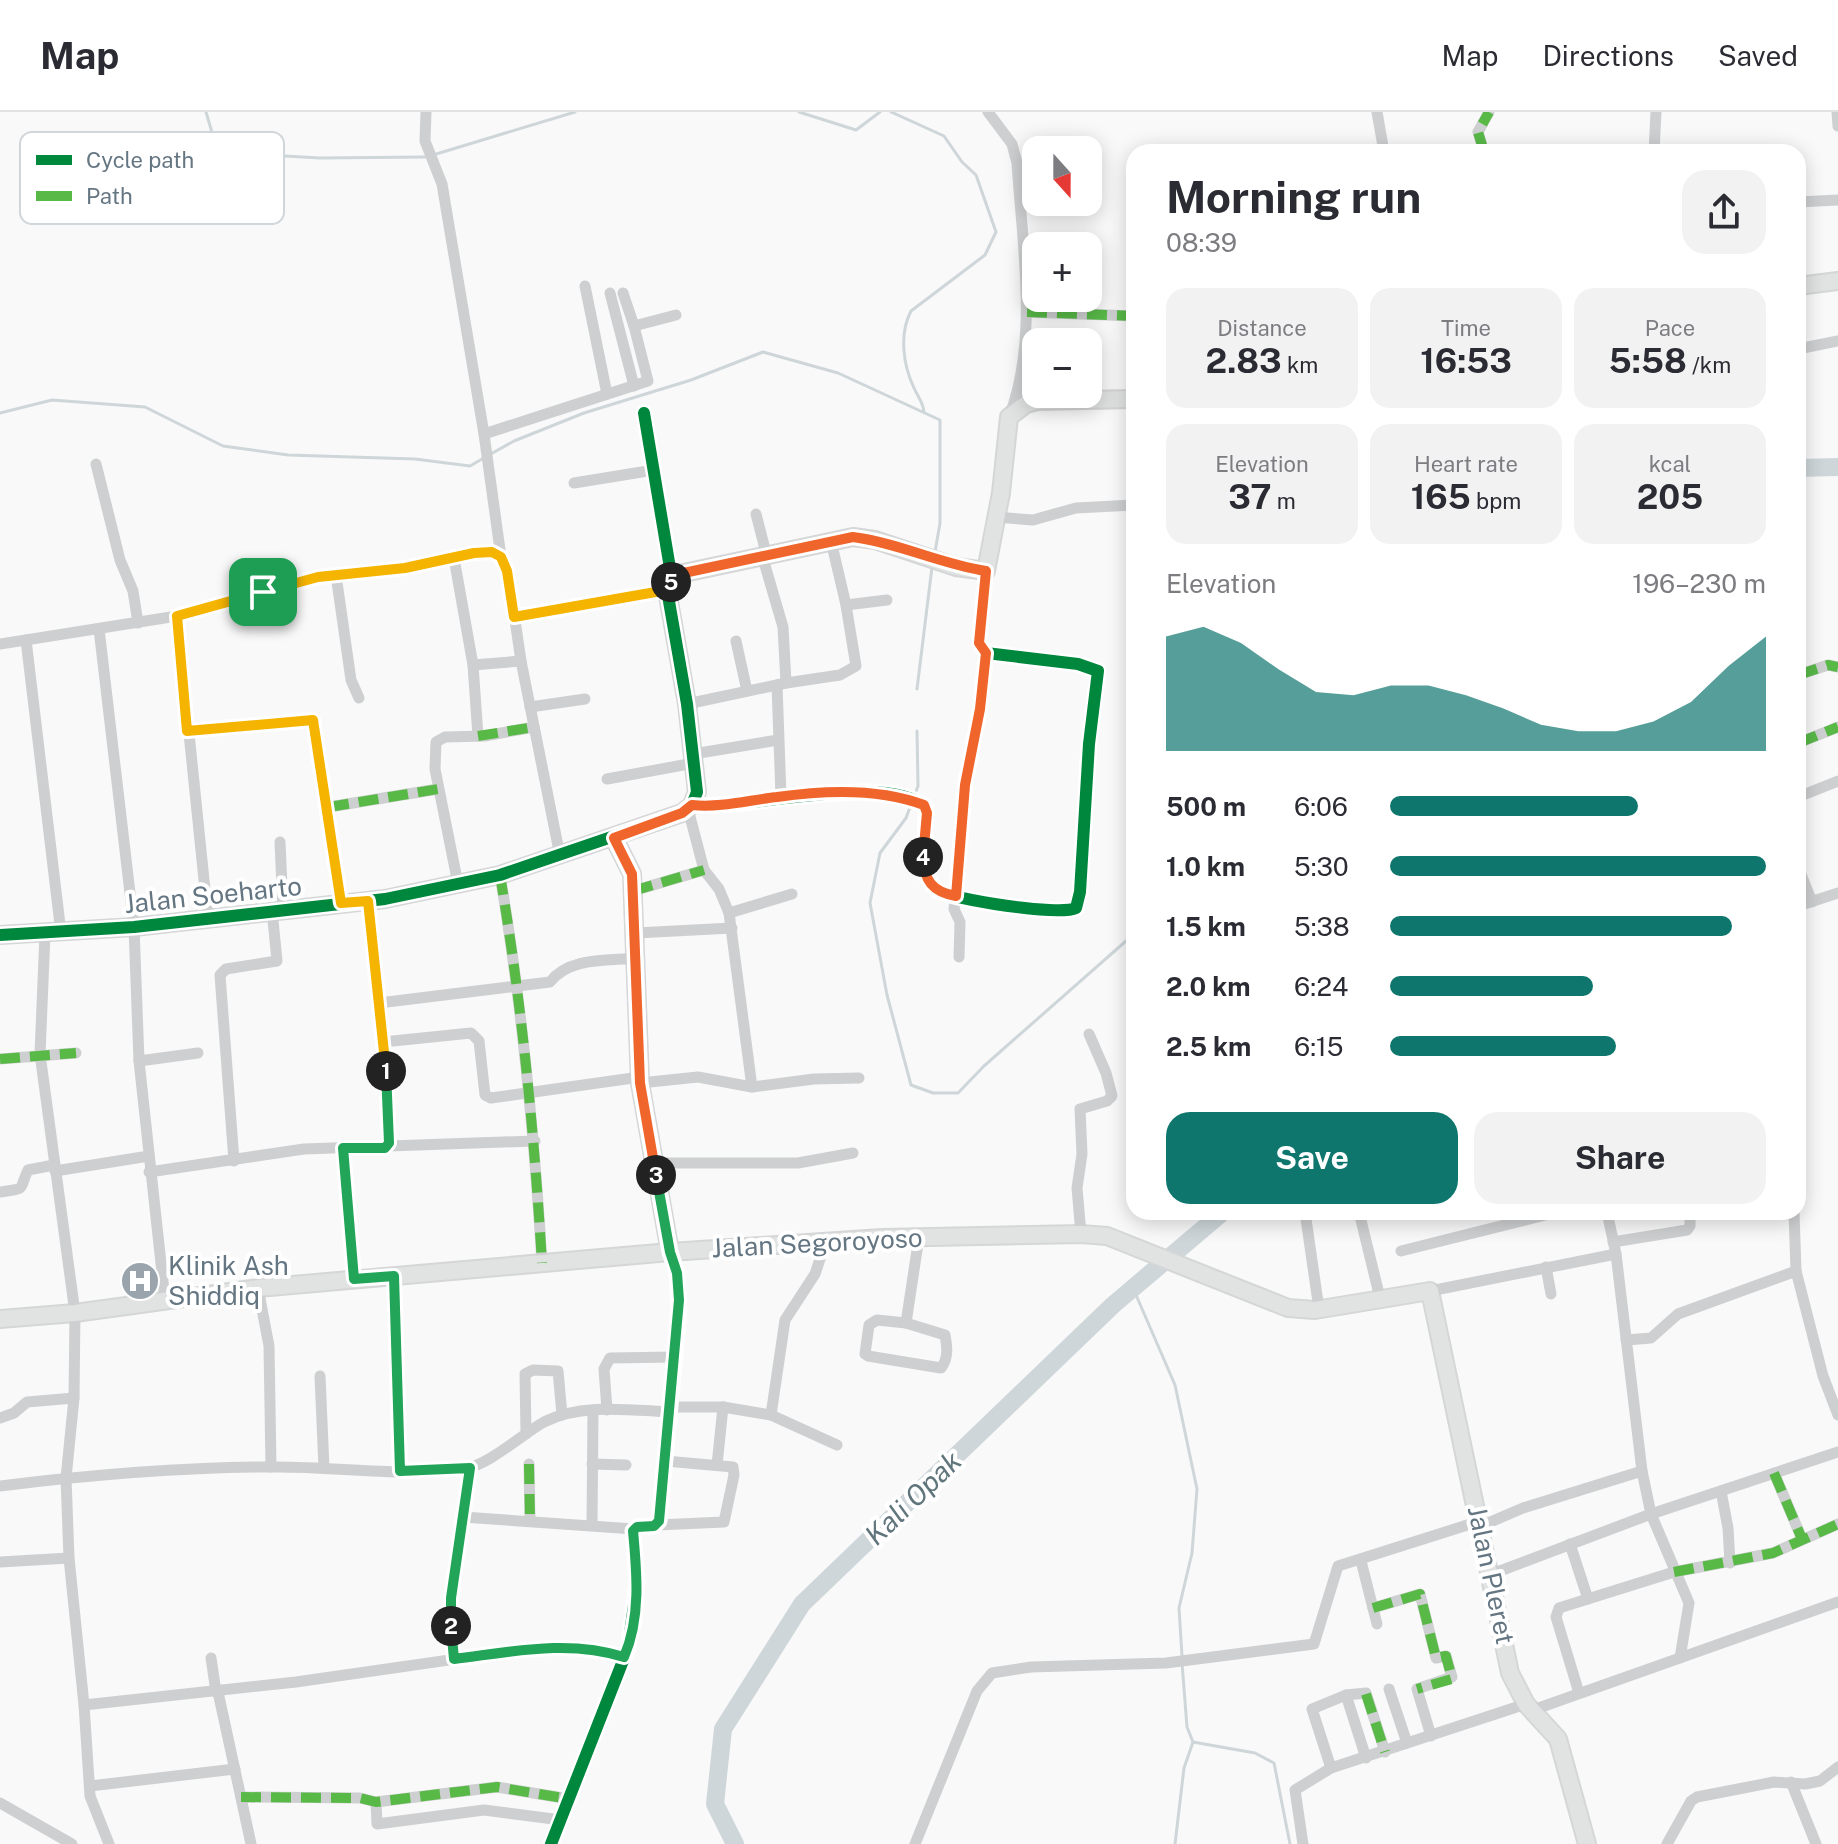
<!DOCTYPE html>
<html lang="en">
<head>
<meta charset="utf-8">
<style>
  body { margin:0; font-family:"Public Sans",sans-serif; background:#f2f2f3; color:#2b2b33; height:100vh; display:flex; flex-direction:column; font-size:30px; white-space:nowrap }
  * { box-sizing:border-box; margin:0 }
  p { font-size:26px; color:#7c7c81 }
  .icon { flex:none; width:44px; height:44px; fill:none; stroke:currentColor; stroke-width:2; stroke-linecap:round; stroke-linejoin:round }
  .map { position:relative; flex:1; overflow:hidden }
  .sheet { position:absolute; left:1126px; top:32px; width:680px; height:1076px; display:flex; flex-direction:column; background:#fff; border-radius:24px; box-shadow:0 4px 20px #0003 }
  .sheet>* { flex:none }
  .needle { width:52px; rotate:159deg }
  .fabs { position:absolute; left:1022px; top:24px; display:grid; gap:16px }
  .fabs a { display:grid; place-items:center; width:80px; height:80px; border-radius:16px; background:#fff; box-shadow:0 4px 20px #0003; font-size:40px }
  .pin { position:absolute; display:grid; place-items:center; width:68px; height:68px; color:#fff; margin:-34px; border-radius:16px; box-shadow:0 4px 12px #0006 }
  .km { position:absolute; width:40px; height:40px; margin:-20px; border-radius:50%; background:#222; color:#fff; font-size:22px; line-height:40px; text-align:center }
  .round { display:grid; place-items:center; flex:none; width:84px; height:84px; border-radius:24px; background:#f2f2f3 }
  .headline { display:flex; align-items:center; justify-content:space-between; height:136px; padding:0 40px }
  h1 { font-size:44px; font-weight:700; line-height:60px }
  .metrics { display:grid; grid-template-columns:repeat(3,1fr); gap:12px; height:136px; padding:8px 40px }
  .metrics div { display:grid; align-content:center; border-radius:20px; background:#f2f2f3; text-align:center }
  .metrics b { font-size:34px; font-weight:700 }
  .metrics small { font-size:22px; font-weight:400 }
  .metrics p { font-size:22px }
  .chart { height:224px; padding:16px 40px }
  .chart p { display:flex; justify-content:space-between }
  .chart svg { width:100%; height:144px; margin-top:8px; fill:#0f766e; opacity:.7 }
  .primary-button { display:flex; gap:16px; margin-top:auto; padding:16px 40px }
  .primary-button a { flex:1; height:92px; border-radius:24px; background:#0f766e; color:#fff; font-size:32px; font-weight:700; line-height:92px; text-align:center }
  .primary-button a+a { background:#f2f2f3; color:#2b2b33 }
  ul { padding:0 40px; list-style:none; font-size:26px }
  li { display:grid; grid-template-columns:128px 96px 1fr; align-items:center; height:60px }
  li i { height:20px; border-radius:10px; background:#0f766e }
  header { display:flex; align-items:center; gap:48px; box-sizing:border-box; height:112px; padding:0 40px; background:#fff; border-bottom:2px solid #e1e1e2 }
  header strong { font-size:38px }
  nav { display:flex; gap:44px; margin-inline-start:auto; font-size:28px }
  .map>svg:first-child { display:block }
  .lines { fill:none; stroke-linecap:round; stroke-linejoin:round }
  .stream { stroke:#ced6d9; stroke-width:3 }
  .river { stroke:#ced6d9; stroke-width:18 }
  .secondary-casing { stroke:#d5d6d7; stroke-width:20 }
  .street { stroke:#cecfd0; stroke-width:11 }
  .secondary { stroke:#e1e2e2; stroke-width:16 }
  .quiet { stroke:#58b947; stroke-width:10; stroke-dasharray:20 10; stroke-linecap:butt }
  .cycleway-casing { stroke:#fff; stroke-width:17 }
  .cycleway { stroke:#00873e; stroke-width:12 }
  .split-1-casing { stroke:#fff; stroke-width:16 }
  .split-2-casing { stroke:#fff; stroke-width:16 }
  .split-3-casing { stroke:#fff; stroke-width:16 }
  .split-4-casing { stroke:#fff; stroke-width:16 }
  .split-5-casing { stroke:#fff; stroke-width:16 }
  .split-6-casing { stroke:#fff; stroke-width:16 }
  .split-1 { stroke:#f5b400; stroke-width:10 }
  .split-2 { stroke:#22a559; stroke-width:10 }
  .split-3 { stroke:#22a559; stroke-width:10 }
  .split-4 { stroke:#f0652b; stroke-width:10 }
  .split-5 { stroke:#f0652b; stroke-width:10 }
  .split-6 { stroke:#f5b400; stroke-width:10 }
  .labels { text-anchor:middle; stroke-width:8; stroke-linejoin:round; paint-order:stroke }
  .street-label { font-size:26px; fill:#657683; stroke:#fff }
  .poi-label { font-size:26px; fill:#657683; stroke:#fff; text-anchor:start }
  .water-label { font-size:28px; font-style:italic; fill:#60757c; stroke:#fff }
  .key { fill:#fff; stroke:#d1d6da; stroke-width:2 }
  .key-label { font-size:22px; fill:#657683 }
</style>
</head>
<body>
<header>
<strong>Map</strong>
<nav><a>Map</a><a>Directions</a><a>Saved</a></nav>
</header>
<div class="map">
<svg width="1838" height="1732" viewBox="0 0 1838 1732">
  <rect width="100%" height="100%" fill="#f9f9f9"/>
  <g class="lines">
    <g class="stream">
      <path d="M 206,0 L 213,24 L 227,37 L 267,43 L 320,46 L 426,45"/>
      <path d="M 799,0 L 856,18 L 880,0"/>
      <path d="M 891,0 L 944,24 L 962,50 L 976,63 L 996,120 L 985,143 L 911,199 C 899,222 903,253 914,276 C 918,285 923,290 924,300"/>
      <path d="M 433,43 L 575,0"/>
      <path d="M 0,301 L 52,288 L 145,295 L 223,334 L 288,343 L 415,347 L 470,354 L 482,347"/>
      <path d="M 489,343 L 514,329 L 584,301 L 691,268 L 763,240 L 838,261 L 940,308 L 940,411 L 935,440"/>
      <path d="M 917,577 L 932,455"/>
      <path d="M 917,619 L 918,674 L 906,706 L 880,741 L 870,791 L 887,883 L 911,973 L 933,981 L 958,981 L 984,954 L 1134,822"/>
      <path d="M 1133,1176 L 1175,1273 L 1197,1377 L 1192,1441 L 1179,1496 L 1182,1544"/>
      <path d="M 1193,1630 L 1255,1641 L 1274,1651 L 1290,1732"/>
      <path d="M 1175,1732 L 1184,1656 L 1193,1630 L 1187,1615 L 1182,1551"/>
    </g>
    <g class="river">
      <path d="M 1798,356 L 1838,355"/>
      <path d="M 735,1732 L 715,1692 L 723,1617 L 802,1492 L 1113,1193 L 1223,1100"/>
    </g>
    <defs>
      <g id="secondary">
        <path d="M 1798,174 L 1838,169"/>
        <path d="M 614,726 L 632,762 L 640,971 L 670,1140"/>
        <path d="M 0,823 L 134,815 L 385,787 L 500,763 L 682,701 L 692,693 L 697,680 L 687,592 L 667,478 L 672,468 L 679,462 L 853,425 L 875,428 L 956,455 L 986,459 L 1001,381 L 1009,305 L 1026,292 L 1037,289 L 1134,287"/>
        <path d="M 0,1207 L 75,1201 L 258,1176 L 670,1140 L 882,1126 L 1081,1122 L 1107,1124 L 1288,1196 L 1315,1198 L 1430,1179 L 1510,1561 L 1526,1592 L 1558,1627 L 1587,1732"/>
      </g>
    </defs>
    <use href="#secondary" class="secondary-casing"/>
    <g class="street">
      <path d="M 426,0 L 425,29 L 442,72 L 484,322 L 501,445"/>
      <path d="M 988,0 L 1012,32 L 1017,51 C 1022,131 1039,228 1009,305"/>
      <path d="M 1377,0 L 1384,40"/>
      <path d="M 1837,0 L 1838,14"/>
      <path d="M 1484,40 L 1478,20 L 1489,0"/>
      <path d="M 1654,40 L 1656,0"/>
      <path d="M 1798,90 L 1838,88"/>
      <path d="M 585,174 L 607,282"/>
      <path d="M 610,181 L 634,274"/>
      <path d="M 623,181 L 634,214 L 676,203"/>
      <path d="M 1027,200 L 1134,204"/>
      <path d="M 1798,237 L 1838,229"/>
      <path d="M 644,301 L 672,468"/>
      <path d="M 484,322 L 648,269 L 634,214"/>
      <path d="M 96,352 L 120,448 L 133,479 L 138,511"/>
      <path d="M 574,371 L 654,358"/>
      <path d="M 756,402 L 766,441"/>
      <path d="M 995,405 L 1033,408 L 1076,396 L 1134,393"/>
      <path d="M 762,443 L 783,515 L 786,571"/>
      <path d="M 454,446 L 473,553 L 478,624"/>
      <path d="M 336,463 L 351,568 L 359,586"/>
      <path d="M 846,493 L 887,488"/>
      <path d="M 177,504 L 208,807"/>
      <path d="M 514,505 L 667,478"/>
      <path d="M 99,517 L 134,815 L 139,949 L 165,1188"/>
      <path d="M 26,528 L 61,821"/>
      <path d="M 736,529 L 747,579"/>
      <path d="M 0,532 L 177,504 L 318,465 L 405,456 L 474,441 L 492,440 L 505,451 L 509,467 L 521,549 L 560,744"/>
      <path d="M 473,553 L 521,549"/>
      <path d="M 1798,563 L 1828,553 L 1838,555"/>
      <path d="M 777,573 L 781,684"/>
      <path d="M 687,592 L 786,571 L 840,563 L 856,554 L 846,493 L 831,429"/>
      <path d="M 530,595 L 585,587"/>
      <path d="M 187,619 L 313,608 L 341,791"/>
      <path d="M 1798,631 L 1838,615"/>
      <path d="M 693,642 L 778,628"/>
      <path d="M 607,667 L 694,651"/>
      <path d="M 1798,685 L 1838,669"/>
      <path d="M 692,693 C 743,699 890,659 926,696 L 924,761 L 936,778 C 954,788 1059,804 1076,796 L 1080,780 L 1089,632 L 1098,559 L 1078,552 L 986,541"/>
      <path d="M 329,695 L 438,677"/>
      <path d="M 688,697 L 704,758 L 719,777 L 729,801 L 752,975"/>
      <path d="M 280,730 L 283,797"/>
      <path d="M 1798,755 L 1812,790"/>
      <path d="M 500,763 C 522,893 534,1019 542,1151"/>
      <path d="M 458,772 L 435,657 L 436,630 L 445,625 L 485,624 L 534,615"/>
      <path d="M 633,779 L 704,758"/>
      <path d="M 368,789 C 372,825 399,1016 385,1036"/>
      <path d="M 1798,794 L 1838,781"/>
      <path d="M 729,801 L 792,782"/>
      <path d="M 636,821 L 732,816"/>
      <path d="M 45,822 L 40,942 L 75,1201 L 74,1286 L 66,1366 L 69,1446 L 84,1593"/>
      <path d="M 959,845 L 960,810 L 954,797 L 965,673 L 980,597 L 986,541 L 979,531 L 986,459"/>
      <path d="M 379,891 L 550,870 C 569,845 607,849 636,846"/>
      <path d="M 383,930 L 471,921 L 479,929 L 485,983 L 491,986 L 640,965"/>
      <path d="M 0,947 L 76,941"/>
      <path d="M 139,949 L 198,941"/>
      <path d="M 640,971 L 698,965 L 752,975 L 814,967 L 859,966"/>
      <path d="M 343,1036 L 354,1167"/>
      <path d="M 234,1049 L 220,863 L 226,857 L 277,849 L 272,798"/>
      <path d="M 654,1051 L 798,1051 L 853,1041"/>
      <path d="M 55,1059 L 149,1044"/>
      <path d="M 149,1060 L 304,1037 L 535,1029"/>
      <path d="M 0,1080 C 28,1076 18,1079 28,1058 L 54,1053"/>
      <path d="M 1305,1100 L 1319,1197"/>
      <path d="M 1359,1100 L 1380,1186"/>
      <path d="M 1607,1100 L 1616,1142 L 1642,1359 L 1651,1402 L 1689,1491 L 1680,1546"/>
      <path d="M 1794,1100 L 1796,1159"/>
      <path d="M 1081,1122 L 1077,1076 L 1082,1042 L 1080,997 L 1107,989 L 1112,984 L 1106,961 L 1089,922"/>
      <path d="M 1613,1130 L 1687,1118 L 1690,1114 L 1690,1100"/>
      <path d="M 1401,1139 L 1557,1100"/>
      <path d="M 1546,1155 L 1551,1182"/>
      <path d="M 394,1164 L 400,1359"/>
      <path d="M 258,1176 L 269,1234 L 271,1355"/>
      <path d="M 1430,1179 L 1616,1142"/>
      <path d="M 877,1208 L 906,1211 L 945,1223 C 947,1234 949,1246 941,1256 L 868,1244 L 865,1242 L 869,1213 Z"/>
      <path d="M 906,1211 L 919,1125"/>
      <path d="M 1626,1228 L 1651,1226 L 1678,1202 L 1796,1159 L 1823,1264 L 1838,1303"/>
      <path d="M 320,1264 L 324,1356"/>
      <path d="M 670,1295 L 723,1295 L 771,1303 L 837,1333"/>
      <path d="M 607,1298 L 604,1257 L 610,1246 L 675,1245"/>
      <path d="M 771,1303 L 785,1208 L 815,1162 L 826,1129"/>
      <path d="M 0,1306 L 14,1301 L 27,1290 L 74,1286"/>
      <path d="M 526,1322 L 525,1262 L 533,1258 L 558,1259 L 562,1303"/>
      <path d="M 529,1352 L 530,1408"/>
      <path d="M 592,1352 L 626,1353"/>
      <path d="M 717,1353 L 723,1295"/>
      <path d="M 470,1356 L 463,1405 L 634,1417"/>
      <path d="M 1774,1361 L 1802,1427"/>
      <path d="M 0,1374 C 90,1363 182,1355 272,1355 C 336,1354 403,1366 466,1356 C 487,1354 524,1321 544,1310 C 581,1291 629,1298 670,1300"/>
      <path d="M 1721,1379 L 1728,1416 L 1730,1451"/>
      <path d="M 592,1412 L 593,1299"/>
      <path d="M 657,1413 L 724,1410 L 734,1363 L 733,1355 L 665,1349"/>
      <path d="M 1481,1414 L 1523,1396 L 1642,1359"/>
      <path d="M 1570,1432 L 1588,1487"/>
      <path d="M 1361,1449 L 1377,1512"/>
      <path d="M 0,1450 L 69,1446"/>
      <path d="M 1492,1462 L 1651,1402 L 1838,1340"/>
      <path d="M 1373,1496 L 1420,1482 L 1436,1546 L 1446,1544 L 1452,1565 L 1417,1577 L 1431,1624"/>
      <path d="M 211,1546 L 216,1580"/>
      <path d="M 454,1547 L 451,1486 L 463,1405"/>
      <path d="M 1389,1577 L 1407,1631"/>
      <path d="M 218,1580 L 251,1732"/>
      <path d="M 1579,1581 L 1556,1505 L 1559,1496 L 1674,1460 L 1773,1441 L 1838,1412"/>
      <path d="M 1346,1583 L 1366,1646"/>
      <path d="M 1533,1598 L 1838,1490"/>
      <path d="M 1331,1656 L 1312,1597 L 1346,1583 L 1366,1581 L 1385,1640"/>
      <path d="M 1791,1670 L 1816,1732"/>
      <path d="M 90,1674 L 235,1657"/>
      <path d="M 241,1685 L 360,1686 L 376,1690 L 497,1675 L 569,1687"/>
      <path d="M 376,1690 L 377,1712 L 484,1698 L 561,1708"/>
      <path d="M 0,1691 L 72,1732"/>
      <path d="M 109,1732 L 90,1684 L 84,1593 L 296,1570 L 519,1538 L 574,1534 L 601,1538 L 624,1545"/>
      <path d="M 551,1732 L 628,1536 L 637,1471 L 634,1417 L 654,1414 L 659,1409 L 679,1200 L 677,1161 L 670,1140"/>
      <path d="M 915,1732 L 977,1579 L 992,1561 L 1031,1555 L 1166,1551 L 1314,1532 L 1338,1454 L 1480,1409"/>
      <path d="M 1303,1732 L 1295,1678 L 1331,1656 L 1526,1592"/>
      <path d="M 1667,1732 L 1691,1689 L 1697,1685 L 1774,1670 L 1805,1672 L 1820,1669 L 1838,1655"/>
    </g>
    <use href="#secondary" class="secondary"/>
    <g class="quiet">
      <path d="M 1484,40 L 1478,20 L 1489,0"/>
      <path d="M 1027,200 L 1134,204"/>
      <path d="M 1798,563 L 1828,553 L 1838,555"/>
      <path d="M 478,624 L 534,615"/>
      <path d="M 1798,631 L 1838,615"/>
      <path d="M 329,695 L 438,677"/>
      <path d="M 500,763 C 522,893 534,1019 542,1151"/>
      <path d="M 633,779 L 704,758"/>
      <path d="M 0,947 L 76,941"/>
      <path d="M 343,1036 L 354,1167"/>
      <path d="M 529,1352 L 530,1408"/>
      <path d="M 1774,1361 L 1802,1427"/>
      <path d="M 1674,1460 L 1773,1441 L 1838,1412"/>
      <path d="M 1373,1496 L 1420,1482 L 1436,1546 L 1446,1544 L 1452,1567 L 1417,1577"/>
      <path d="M 1366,1582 L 1385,1640"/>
      <path d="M 241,1685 L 360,1686 L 376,1690 L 497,1675 L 569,1687"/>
    </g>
    <defs>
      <g id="cycleway">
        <path d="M 692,693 C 743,699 890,659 926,696 L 924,761 L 936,778 C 954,788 1059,804 1076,796 L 1080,780 L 1089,632 L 1098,559 L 1078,552 L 986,541"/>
        <path d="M 0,823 L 134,815 L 385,787 L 500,763 L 682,701 L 692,693 L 697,680 L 687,592 L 667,478 L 672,468 L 644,301"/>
        <path d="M 551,1732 L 628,1536 L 637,1471 L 633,1419 L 637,1415 L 654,1414 L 659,1409 L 679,1200 L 677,1161 L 670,1140 L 640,971 L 632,762 L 614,726"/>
      </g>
    </defs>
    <use href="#cycleway" class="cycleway-casing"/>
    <use href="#cycleway" class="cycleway"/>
  </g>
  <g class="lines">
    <defs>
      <path id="split-1" d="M 263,480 L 177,504 L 187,619 L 313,608 L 341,791 L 368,789 L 386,959"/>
      <path id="split-2" d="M 386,959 L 389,1031 L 385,1036 L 343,1036 L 354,1167 L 394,1164 L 400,1359 L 470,1356 L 451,1486 L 451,1514"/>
      <path id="split-3" d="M 451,1514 L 454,1547 C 511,1540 568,1527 624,1545 C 641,1506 637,1461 633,1419 L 637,1415 L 654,1414 L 659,1409 L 679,1188 L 677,1161 L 670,1140 L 656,1063"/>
      <path id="split-4" d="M 656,1063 L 640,971 L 632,762 L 614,726 L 682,701 L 692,693 C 721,696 749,688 777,685 C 825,678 879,676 924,693 L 927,701 L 923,745"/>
      <path id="split-5" d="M 671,470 L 679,462 L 853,425 C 899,431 940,452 986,459 L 979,531 L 986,541 L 980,597 L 965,673 L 956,784 C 932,780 924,768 923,745"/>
      <path id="split-6" d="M 263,480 L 318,465 L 405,456 L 474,441 L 492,440 L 501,445 L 507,459 L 514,505 L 667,478 L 671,470"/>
    </defs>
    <use href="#split-1" class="split-1-casing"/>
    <use href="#split-2" class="split-2-casing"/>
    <use href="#split-3" class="split-3-casing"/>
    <use href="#split-4" class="split-4-casing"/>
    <use href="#split-5" class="split-5-casing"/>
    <use href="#split-6" class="split-6-casing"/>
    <use href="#split-1" class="split-1"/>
    <use href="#split-2" class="split-2"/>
    <use href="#split-3" class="split-3"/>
    <use href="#split-4" class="split-4"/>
    <use href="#split-5" class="split-5"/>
    <use href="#split-6" class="split-6"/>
  </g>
  <defs>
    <symbol id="hospital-disc" viewBox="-11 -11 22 22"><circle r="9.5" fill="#99a4ac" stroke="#fff"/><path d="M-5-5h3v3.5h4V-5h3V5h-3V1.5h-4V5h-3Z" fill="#fff"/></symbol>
  </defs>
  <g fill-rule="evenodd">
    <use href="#hospital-disc" x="118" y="1147" width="44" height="44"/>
  </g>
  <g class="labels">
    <g class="street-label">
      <text transform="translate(213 783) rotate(-6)" y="9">Jalan Soeharto</text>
      <text transform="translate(817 1131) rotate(-3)" y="9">Jalan Segoroyoso</text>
      <text transform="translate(1491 1463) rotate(78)" y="9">Jalan Pleret</text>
    </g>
    <g class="poi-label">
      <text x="168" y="1163">Klinik Ash<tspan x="168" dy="30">Shiddiq</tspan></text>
    </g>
    <g class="water-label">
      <text transform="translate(913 1386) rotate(-44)" y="10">Kali Opak</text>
    </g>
  </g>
  <rect x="20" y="20" width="264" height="92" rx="12" class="key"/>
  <rect x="36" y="43" width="36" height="10" fill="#00873e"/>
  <rect x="36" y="79" width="36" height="10" fill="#58b947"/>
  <g class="key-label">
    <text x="86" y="56">Cycle path</text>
    <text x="86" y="92">Path</text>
  </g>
</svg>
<div class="fabs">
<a><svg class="needle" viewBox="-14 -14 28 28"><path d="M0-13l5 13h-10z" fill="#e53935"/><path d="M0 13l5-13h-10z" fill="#7c7c81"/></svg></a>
<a>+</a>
<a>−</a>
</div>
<div class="pin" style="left:263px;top:480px;background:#1e9e55"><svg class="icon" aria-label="arrive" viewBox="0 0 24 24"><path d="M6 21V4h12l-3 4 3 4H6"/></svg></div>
<b class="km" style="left:386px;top:959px">1</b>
<b class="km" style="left:451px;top:1514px">2</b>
<b class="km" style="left:656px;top:1063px">3</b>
<b class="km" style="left:923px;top:745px">4</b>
<b class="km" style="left:671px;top:470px">5</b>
<section class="sheet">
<div class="headline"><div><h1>Morning run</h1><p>08:39</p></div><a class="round"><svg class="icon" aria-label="share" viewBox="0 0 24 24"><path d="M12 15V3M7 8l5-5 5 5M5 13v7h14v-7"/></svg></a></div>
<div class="metrics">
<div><p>Distance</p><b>2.83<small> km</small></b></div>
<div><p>Time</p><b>16:53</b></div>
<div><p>Pace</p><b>5:58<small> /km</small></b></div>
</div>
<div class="metrics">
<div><p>Elevation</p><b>37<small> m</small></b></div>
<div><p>Heart rate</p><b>165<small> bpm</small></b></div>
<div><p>kcal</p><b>205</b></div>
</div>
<div class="chart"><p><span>Elevation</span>196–230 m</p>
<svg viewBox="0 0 160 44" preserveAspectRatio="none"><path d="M0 44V9L10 6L20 11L30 19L40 26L50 27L60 24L70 24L80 27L90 31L100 36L110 38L120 38L130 35L140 29L150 18L160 9V44z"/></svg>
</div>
<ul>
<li><b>500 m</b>6:06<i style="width:66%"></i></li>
<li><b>1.0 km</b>5:30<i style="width:100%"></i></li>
<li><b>1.5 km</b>5:38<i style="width:91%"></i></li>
<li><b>2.0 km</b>6:24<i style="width:54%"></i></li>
<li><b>2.5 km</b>6:15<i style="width:60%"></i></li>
</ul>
<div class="primary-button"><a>Save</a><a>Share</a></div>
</section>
</div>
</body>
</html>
